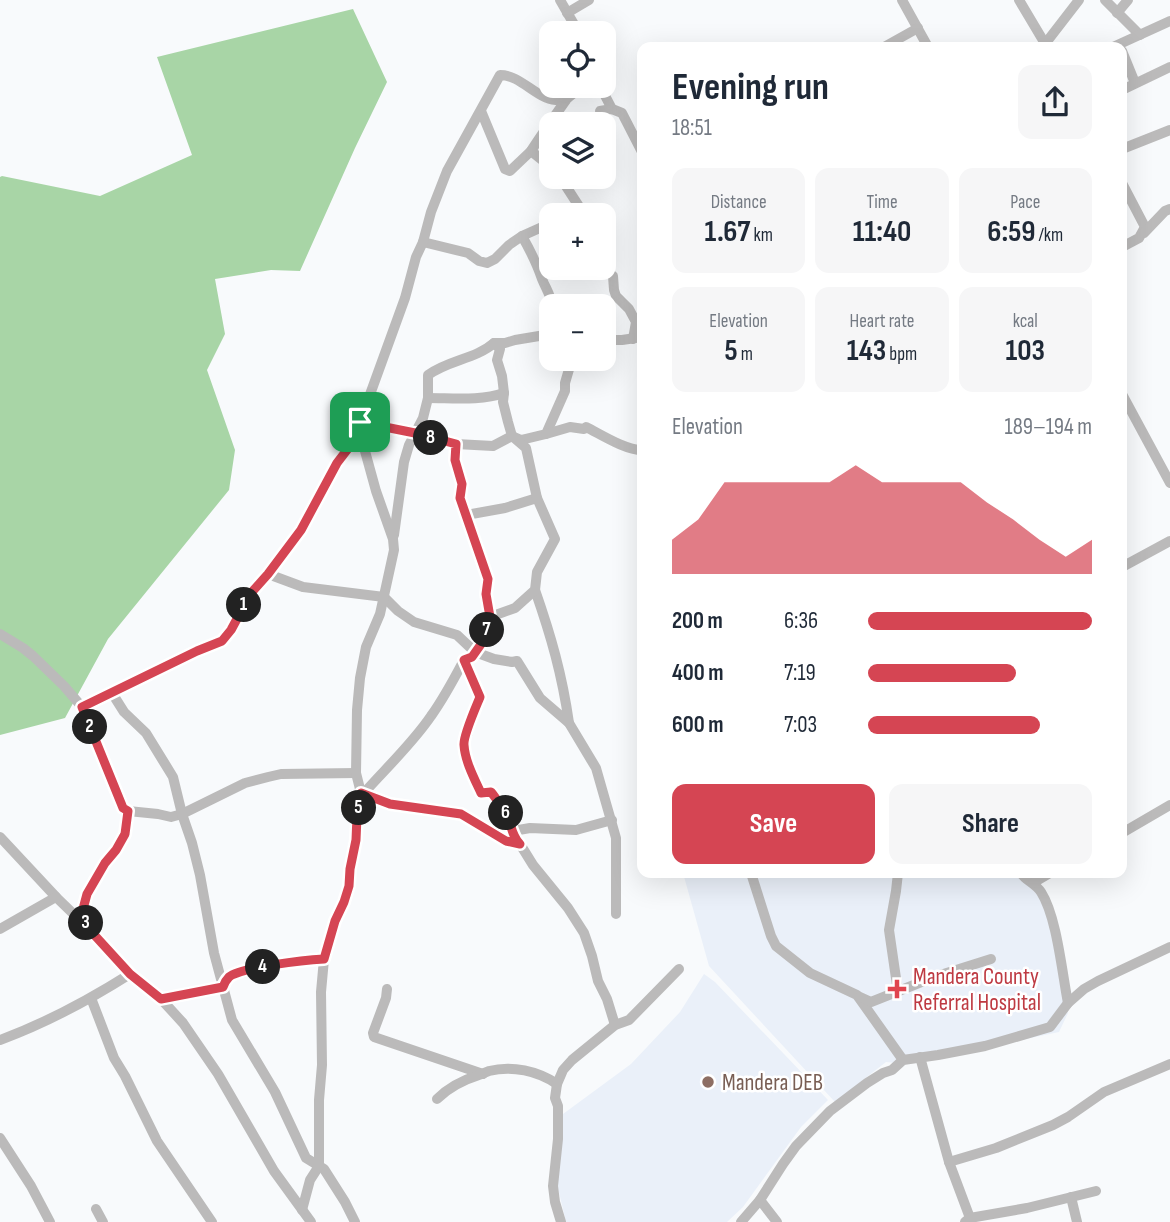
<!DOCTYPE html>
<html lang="en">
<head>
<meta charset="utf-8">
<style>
  body { margin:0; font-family:"Sofia Sans Condensed",sans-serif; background:#f6f6f7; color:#1f2937; height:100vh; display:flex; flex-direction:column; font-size:26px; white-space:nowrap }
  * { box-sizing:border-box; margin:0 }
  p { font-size:23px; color:#747a83 }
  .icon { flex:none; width:38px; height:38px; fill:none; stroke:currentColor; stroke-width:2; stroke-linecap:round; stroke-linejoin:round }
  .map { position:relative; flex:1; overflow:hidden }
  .panel { position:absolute; left:637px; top:42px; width:490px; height:836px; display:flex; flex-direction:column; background:#fff; border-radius:14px; box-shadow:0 7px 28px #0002 }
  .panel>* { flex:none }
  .controls { position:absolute; left:539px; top:21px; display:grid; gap:14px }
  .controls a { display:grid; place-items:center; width:77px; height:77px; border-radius:14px; background:#fff; box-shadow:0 7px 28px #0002; font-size:35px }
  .pin { position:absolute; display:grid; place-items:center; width:60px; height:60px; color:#fff; margin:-30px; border-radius:14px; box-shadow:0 4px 10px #0006 }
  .km { position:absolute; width:35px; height:35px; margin:-18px; border-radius:50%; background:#222; color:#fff; font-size:19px; line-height:35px; text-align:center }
  .round { display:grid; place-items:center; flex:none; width:74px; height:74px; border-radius:14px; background:#f6f6f7 }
  .head { display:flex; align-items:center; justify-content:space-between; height:119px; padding:0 35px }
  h1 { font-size:38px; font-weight:700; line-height:52px }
  .figures { display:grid; grid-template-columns:repeat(3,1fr); gap:10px; height:119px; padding:7px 35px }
  .figures div { display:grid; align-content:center; border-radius:14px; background:#f6f6f7; text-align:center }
  .figures b { font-size:30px; font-weight:700 }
  .figures small { font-size:19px; font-weight:400 }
  .figures p { font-size:19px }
  .chart { height:196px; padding:14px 35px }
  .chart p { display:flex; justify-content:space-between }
  .chart svg { width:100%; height:126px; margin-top:7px; fill:#d54553; opacity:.7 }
  .cta { display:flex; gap:14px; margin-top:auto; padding:14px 35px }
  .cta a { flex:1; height:80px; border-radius:14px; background:#d54553; color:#fff; font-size:28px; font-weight:700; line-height:80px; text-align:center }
  .cta a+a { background:#f6f6f7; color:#1f2937 }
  ul { padding:0 35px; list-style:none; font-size:23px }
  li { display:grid; grid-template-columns:112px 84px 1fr; align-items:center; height:52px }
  li i { height:18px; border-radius:9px; background:#d54553 }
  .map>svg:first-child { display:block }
  .built { fill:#eaf0f9 }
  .green { fill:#a8d5a6 }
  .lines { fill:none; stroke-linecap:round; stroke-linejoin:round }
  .minor { stroke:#bbbaba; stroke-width:10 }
  .route-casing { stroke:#fff; stroke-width:14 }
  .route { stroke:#d54553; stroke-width:9 }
  .health-dot { fill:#e0444e; stroke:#fff; stroke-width:2.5 }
  .education-dot { fill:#8d6e63; stroke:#fff; stroke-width:2.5 }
  .labels { text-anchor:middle; stroke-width:5; stroke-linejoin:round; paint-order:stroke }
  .health-label { font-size:23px; fill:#be3a42; stroke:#fff; text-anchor:start }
  .education-label { font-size:23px; fill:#785e54; stroke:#fff; text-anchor:start }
</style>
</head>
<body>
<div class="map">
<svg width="1170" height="1222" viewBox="0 0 1170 1222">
  <rect width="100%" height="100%" fill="#f8fafc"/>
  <g class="built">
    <path d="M 683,873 L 1034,873 L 1045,892 L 1068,1013 L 1059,1032 L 906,1064 L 886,1062 L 835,1102 L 709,966 Z"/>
    <path d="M 704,974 L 715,982 L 828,1100 L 801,1127 L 743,1207 L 727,1222 L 566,1222 L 557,1184 L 563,1114 L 631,1064 L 680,1012 Z"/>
  </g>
  <path class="green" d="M 353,9 L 387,82 L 355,148 L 300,271 L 271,270 L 215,279 L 225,334 L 207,370 L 235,450 L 229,490 L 108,639 L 65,718 L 0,735 L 0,177 L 2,176 L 100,196 L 192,155 L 157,57 Z"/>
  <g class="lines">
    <g class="minor">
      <path d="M 560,0 L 579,33"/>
      <path d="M 902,0 L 928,47"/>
      <path d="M 1019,0 L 1047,47"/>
      <path d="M 1105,0 L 1140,35"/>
      <path d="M 567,13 L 589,0"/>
      <path d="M 1117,13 L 1128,0"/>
      <path d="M 1045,44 L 1079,0"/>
      <path d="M 884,47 L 918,28"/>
      <path d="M 1113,47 L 1170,21"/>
      <path d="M 1122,51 L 1135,83"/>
      <path d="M 600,86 L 612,109 L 622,113 L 642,152"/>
      <path d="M 1122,90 L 1170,67"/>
      <path d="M 481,111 L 505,169 L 510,171 L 531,151"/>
      <path d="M 594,124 L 599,118 L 605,115 L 600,111 L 612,109"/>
      <path d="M 1122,149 L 1170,130"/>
      <path d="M 551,167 L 531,151 C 542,134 554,117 566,100 C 570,95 577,92 582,86"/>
      <path d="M 560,177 L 582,211"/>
      <path d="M 1122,183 L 1145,227 L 1139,238 L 1122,247"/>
      <path d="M 1144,233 L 1165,211 L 1170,209"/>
      <path d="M 522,236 C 530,250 537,264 542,279 C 546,289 551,295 552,306"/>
      <path d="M 423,242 L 468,253 L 479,261 L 487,263 L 495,259 L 509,245 L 522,236 L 551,223"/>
      <path d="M 604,266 L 605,270 L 613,276 L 614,290 L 616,296 L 629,309 L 636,322 L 633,339"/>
      <path d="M 604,340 L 622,340 L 642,337"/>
      <path d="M 1122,394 L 1170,483"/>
      <path d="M 428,398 C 453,398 481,401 504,393"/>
      <path d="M 360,422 L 415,433 L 456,444 L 493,446 L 512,436 L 521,440 L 546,434 L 565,391 L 565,383 L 572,359"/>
      <path d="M 546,434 L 570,427 L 584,429 L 586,427 C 602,435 625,450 642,450"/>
      <path d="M 456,444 L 455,460 L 462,484 L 460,498 L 488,579 L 486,595 L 490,617"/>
      <path d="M 466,515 L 505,508 L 537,498"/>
      <path d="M 394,535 L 404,462 L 409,445 L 423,418 L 428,398 L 428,375 C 448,360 476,359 494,343 L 505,343 L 515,340 L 551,334"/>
      <path d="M 1122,567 L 1170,541"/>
      <path d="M 268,574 L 303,587 L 384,597 L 398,611 L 414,622 L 457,635 L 475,652 L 494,659 L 512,662 L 517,661 L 540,698 L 569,723 L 596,768 L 616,838 L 616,914"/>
      <path d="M 535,590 C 551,636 562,674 569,723"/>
      <path d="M 0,634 L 23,648 L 33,656 L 64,686 L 82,707 L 123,808 L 128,811 L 158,814 L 171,817 L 182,814 L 245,783 L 268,777 L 281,774 L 356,773"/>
      <path d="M 464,660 L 480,697 L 469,724 L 468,733 L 463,744 L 471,774 L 481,793 L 491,792 C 496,798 500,805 505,811 C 511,821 511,836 520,843"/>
      <path d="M 112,693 L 124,712 L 146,733 L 173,777 L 182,814 L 192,843 L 200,875 L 214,953 L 232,1020 L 275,1092 L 306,1158 L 324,1169 L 345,1202 L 355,1222"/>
      <path d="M 82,707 L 197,651 L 222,641 L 231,630 L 251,593 L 268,574 L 301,530 L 337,463 L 360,433"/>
      <path d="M 361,793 L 390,804 L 461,814 L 506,841 L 520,844 L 533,865 L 568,908 L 584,933 L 592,956 L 598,981 L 607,999 L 615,1025"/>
      <path d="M 363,794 C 386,768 412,744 431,716 C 444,698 454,679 464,660 C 482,653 486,633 490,617 L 515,608 L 535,590 L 537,572 L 555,539 L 537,498 L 526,448 L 512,436 L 508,422 L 503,402 L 504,393 L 502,376 L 497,360 L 500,349 L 494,343"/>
      <path d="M 513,831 L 530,828 L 576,830 L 612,820"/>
      <path d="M 1122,833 L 1170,805"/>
      <path d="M 0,837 L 56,897 L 88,928 L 130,974 L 161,999 L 183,1023 L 218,1074 L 274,1171 L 311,1222"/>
      <path d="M 751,873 L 771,936 L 776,946 L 810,973 L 857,995 L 903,1060"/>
      <path d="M 898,873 L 896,891 L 889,930 L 898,992"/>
      <path d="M 1021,873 C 1026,881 1035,883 1041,892 C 1057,917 1062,973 1068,1003"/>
      <path d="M 1033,883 L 1050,873"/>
      <path d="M 87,924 C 78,902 94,882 105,864 C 111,853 121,845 125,832 C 128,825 128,818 128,811"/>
      <path d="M 0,929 L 56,897"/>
      <path d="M 387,989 L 386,998 L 373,1033 L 374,1037 L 483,1074"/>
      <path d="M 860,997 L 871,1002 L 934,977 L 991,959"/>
      <path d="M 91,998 L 114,1058 L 125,1076 L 157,1141 L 212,1222"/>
      <path d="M 161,999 L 223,987 L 227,978 L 236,974 L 290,962 L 324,959"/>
      <path d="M 0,1040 C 46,1023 89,1000 130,974"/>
      <path d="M 920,1057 L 949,1162 L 970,1218 L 965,1222"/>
      <path d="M 437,1099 C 449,1087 463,1080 479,1075 C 483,1074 486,1072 489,1071 C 512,1065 538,1071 557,1084"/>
      <path d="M 0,1138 L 31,1186 L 50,1222"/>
      <path d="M 949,1162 L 996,1148 L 1053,1125 L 1068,1117 L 1104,1092 L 1170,1064"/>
      <path d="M 1071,1197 L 1077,1222"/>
      <path d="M 760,1200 L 777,1222"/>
      <path d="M 96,1209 L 103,1222"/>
      <path d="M 302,1210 L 310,1180 L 319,1166 L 319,1100 L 322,1065 L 321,992 L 324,959 L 335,921 L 344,902 L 349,886 L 350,869 L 356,840 L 357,815 L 361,793 L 356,773 L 357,710 L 360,678 L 366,647 L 380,614 L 394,550 L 393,539 L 376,491 L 360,433 L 360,422 L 405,298 L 416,257 L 423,242 L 431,212 L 447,171 L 500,75 C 521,75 535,98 556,100 C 558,100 565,98 567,97"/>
      <path d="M 970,1218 L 1027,1208 L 1096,1191"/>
      <path d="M 561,1222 L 555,1202 L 553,1186 L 558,1139 L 558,1106 L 555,1098 L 557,1084 L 563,1070 L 572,1060 L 615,1025 L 629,1020 L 679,969"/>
      <path d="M 741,1222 L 760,1200 L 783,1164 L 796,1146 L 830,1111 L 867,1083 L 883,1073 L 892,1070 L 903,1060 L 938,1055 L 985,1046 L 1050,1027 L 1068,1003 L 1084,989 L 1098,981 L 1170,947"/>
    </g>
  </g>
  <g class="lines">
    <defs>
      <path id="route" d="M 360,422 L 415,433 L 456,444 L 455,460 L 462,484 L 460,498 L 488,579 L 486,594 L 490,617 L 484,640 L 472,657 L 464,660 L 480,697 C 476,707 463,736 464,745 C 465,761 474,778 481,793 L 491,792 C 496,798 500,805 505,811 C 511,821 511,836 520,844 L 506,841 L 461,814 L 390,804 L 361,793 L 357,816 L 356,840 L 350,869 L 349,886 L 344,902 L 335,921 L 324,959 C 306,960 241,967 229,977 C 227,979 224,984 223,987 L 161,999 L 130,974 L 88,928 L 84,917 L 83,909 L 87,894 L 105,863 L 116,850 L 125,834 L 128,811 L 123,808 L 82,707 L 197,651 L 222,641 L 231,630 L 251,593 L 268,574 L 301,530 L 337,463 L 360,433 Z"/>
    </defs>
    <use href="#route" class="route-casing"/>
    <use href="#route" class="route"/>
  </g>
  <path class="health-dot" d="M893.5 978.5h7v7h7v7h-7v7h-7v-7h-7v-7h7z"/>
  <circle class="education-dot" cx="708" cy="1082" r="7"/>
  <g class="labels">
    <g class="health-label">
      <text x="913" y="984">Mandera County<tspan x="913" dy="26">Referral Hospital</tspan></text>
    </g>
    <g class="education-label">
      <text x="722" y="1090">Mandera DEB</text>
    </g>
  </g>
</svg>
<div class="controls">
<a><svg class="icon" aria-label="locate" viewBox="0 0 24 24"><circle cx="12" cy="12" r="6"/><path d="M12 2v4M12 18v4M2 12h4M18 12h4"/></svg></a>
<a><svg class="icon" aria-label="layers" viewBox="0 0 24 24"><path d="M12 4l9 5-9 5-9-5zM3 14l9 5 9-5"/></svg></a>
<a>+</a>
<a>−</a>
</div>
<div class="pin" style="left:360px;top:422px;background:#1e9e55"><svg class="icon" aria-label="arrive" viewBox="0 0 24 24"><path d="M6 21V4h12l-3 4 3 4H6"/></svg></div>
<b class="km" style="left:244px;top:605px">1</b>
<b class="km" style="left:90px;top:727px">2</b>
<b class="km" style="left:86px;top:923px">3</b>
<b class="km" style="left:263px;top:967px">4</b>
<b class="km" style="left:359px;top:808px">5</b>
<b class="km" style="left:506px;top:813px">6</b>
<b class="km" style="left:487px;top:630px">7</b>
<b class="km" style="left:431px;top:438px">8</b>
<section class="panel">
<div class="head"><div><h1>Evening run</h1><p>18:51</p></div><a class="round"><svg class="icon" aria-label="share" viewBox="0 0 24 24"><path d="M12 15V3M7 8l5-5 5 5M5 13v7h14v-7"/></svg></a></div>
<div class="figures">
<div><p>Distance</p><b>1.67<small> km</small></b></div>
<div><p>Time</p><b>11:40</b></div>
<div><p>Pace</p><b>6:59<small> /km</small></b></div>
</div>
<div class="figures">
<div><p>Elevation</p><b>5<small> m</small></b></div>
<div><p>Heart rate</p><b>143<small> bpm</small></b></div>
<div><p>kcal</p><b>103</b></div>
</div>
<div class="chart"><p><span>Elevation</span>189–194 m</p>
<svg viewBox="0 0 160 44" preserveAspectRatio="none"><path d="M0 44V32L10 25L20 12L30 12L40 12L50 12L60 12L70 6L80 12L90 12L100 12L110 12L120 19L130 25L140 32L150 38L160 32V44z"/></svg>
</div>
<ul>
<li><b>200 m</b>6:36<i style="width:100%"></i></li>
<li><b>400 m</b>7:19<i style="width:66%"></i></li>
<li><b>600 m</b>7:03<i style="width:77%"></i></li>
</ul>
<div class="cta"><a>Save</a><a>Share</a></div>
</section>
</div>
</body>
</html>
